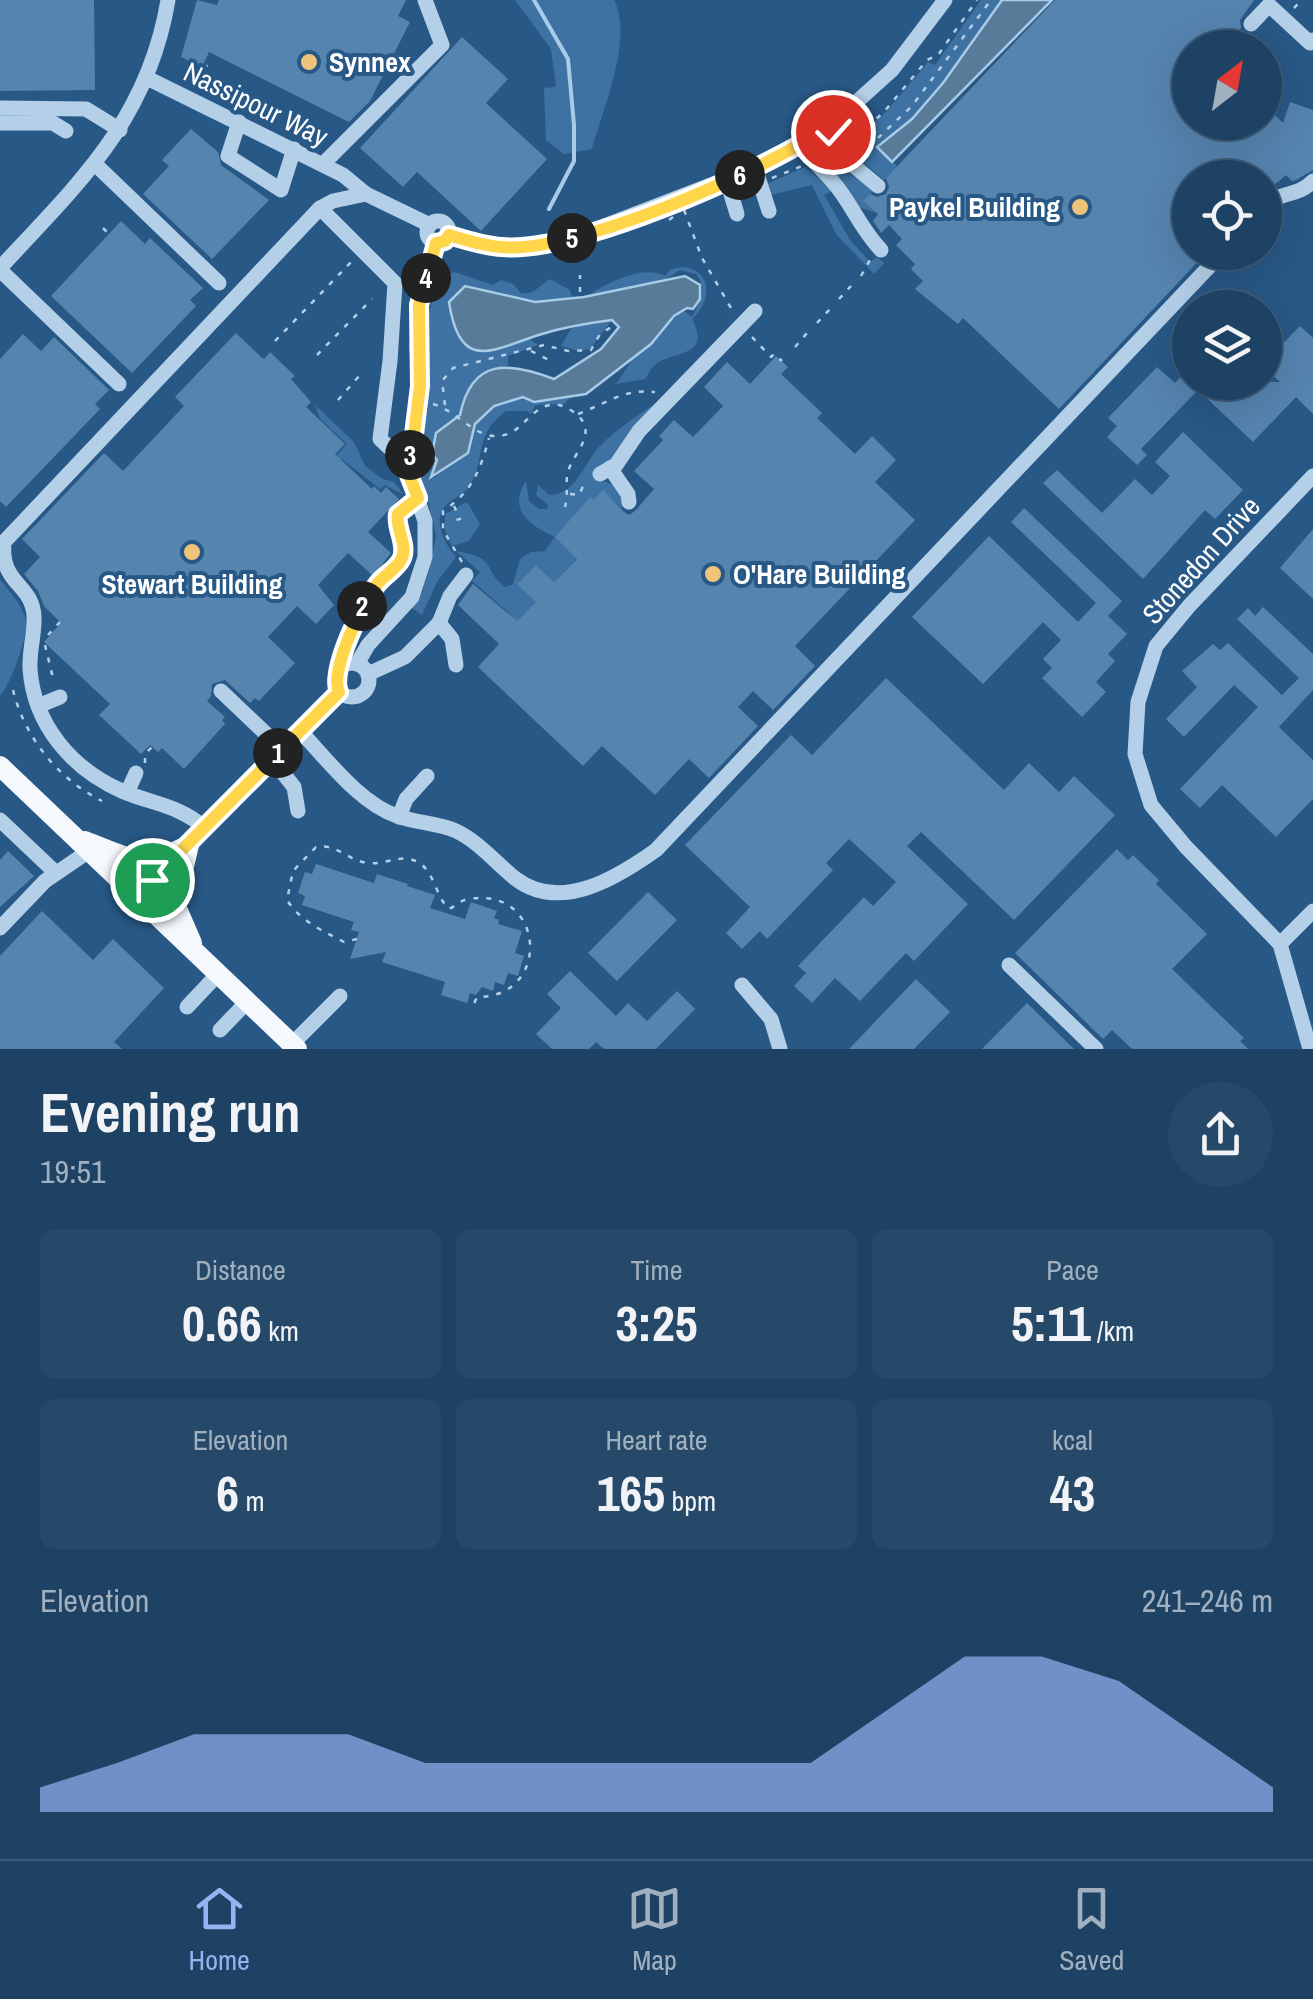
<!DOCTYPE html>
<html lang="en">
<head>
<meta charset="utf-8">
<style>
  body { margin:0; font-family:"Archivo Narrow",sans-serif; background:#26496a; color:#f1f3f6; height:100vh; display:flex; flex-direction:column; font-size:38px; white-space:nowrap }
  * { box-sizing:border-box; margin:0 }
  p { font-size:32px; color:#a1b0bf }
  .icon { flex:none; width:55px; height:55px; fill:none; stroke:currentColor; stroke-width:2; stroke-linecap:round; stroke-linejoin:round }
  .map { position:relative; height:1049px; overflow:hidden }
  .drawer { display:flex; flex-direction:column; background:#1e4264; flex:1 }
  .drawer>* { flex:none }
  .needle { width:65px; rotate:31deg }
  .controls { position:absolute; left:1172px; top:30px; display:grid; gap:20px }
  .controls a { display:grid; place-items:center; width:110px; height:110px; border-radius:50%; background:#1e4264; box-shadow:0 10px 40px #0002,0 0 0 2px #3c5b78; font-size:50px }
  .pin { position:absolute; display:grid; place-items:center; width:85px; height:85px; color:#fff; margin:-42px; border:5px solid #fff; border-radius:50%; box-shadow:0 2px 10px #0007 }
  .km { position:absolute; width:50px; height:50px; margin:-25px; border-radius:50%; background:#222; color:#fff; font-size:28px; line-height:50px; text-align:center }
  .round { display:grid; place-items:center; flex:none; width:105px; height:105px; border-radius:52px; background:#26496a }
  .headline { display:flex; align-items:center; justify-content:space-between; height:170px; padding:0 40px }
  h1 { font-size:55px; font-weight:700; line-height:75px }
  .metrics { display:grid; grid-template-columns:repeat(3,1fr); gap:15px; height:170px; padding:10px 40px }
  .metrics div { display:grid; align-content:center; border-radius:15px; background:#26496a; text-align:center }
  .metrics b { font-size:50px; font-weight:700 }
  .metrics small { font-size:28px; font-weight:400 }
  .metrics p { font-size:28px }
  .chart { height:280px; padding:20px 40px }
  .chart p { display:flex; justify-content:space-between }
  .chart svg { width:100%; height:180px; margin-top:10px; fill:#95b2f1; opacity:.7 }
  .menu { display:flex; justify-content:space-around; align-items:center; height:140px; border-top:2px solid #3c5b78; background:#1e4264; font-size:28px; color:#a1b0bf }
  .menu a { display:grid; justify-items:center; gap:5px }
  .menu .selected { color:#95b2f1 }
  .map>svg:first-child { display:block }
  .green { fill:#3d72a2 }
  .water { fill:#597b9a; stroke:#a8cbe8; stroke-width:2.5 }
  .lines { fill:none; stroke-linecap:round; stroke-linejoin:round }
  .stream { stroke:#a8cbe8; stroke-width:4 }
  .building { fill:#5584af }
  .path { stroke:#b4cfe8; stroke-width:2.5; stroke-dasharray:5 8; stroke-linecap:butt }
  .minor { stroke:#b4cfe8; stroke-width:15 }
  .major { stroke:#f5f9fe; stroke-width:20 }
  .route-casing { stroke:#fff; stroke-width:20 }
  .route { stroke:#ffd54a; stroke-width:12 }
  .poi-dot { fill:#efc47a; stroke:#285886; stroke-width:4 }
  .labels { text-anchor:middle; stroke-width:8; stroke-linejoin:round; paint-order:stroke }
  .poi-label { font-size:28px; font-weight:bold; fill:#fff; stroke:#285886; text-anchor:start }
  .street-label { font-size:28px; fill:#fff; stroke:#285886 }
</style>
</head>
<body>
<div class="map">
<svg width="1313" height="1049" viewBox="0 0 1313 1049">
  <rect width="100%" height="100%" fill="#285886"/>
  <g class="green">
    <path d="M 515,0 L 614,0 C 634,38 603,109 592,149 L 564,154 L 546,140 L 544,88 L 556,87 L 551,49 Z"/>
    <path d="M 981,0 L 1002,0 L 943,83 L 912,119 L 877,147 L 897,166 L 884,180 L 848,150 L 853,140 L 884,114 L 928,62 L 935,65 Z"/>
    <path d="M 833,159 L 836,165 L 874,190 L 864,201 L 877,213 L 852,205 L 844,183 L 819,161 Z"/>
    <path d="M 805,167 L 833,190 L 824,195 L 850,240 L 870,262 L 877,257 L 884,263 L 874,274 L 836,234 L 812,185 L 771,195 L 767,184 Z"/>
    <path d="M 684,267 C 714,271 711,303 692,319 C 713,359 670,350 654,366 C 650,369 648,375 645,379 L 616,384 L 634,357 L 683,310 L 692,317 C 700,302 708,289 696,274 L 680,270 L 658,284 L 588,296 C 605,283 644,264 665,276 L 671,269 Z"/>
    <path d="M 455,272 L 493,285 L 501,280 L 513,284 L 521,293 C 534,295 539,286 550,279 L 570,290 L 572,299 L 535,302 L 465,286 L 497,351 L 530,339 L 538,345 L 508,356 L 508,365 C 478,377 467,380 461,415 L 436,433 L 432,454 L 437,460 L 431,477 L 434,478 C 443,469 458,462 465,454 C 472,444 469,434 475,424 C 484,407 506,402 523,397 L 534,402 L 570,398 L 564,404 L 535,405 L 531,414 L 527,411 L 506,411 C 472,436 487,459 469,487 C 462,497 445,501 441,513 C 436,528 447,547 456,557 L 437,582 L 422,615 L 412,608 L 422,593 L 429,571 L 436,536 L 427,497 L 414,470 L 428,409 L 425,331 L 437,278 Z"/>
    <path d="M 612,320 L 590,349 L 579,351 L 561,346 L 572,327 Z"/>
    <path d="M 655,404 L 599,479 L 618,487 L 626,502 L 621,508 L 603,491 L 593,500 L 590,498 L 582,553 L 554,582 L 536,565 L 518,583 L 536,602 L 515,623 L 507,611 L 472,581 L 480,572 L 456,551 C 500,559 480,567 505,587 L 513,584 L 520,559 L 531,552 L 545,551 L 555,537 C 530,526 507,509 526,481 L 529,501 L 539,509 L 547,509 L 548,505 L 536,495 L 538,485 L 549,495 C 578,495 585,458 604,442 C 616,431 641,412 655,404 Z"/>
    <path d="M 315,405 L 354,442 L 365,466 L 383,479 L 394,482 L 404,495 L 385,485 L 380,489 L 342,459 L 333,468 L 329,464 L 347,444 L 320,419 Z"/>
    <path d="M 467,502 L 480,524 L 469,541 L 452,546 L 445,530 L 445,514 Z"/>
    <path d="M 0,579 C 10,593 22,603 26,621 C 29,634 10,686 0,696 Z"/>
  </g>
  <g class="water">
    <path d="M 1002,0 L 1052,0 L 892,162 L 877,147 L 912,119 L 943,83 Z"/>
    <path d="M 685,276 L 700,285 L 700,299 L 693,309 L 687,308 L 674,316 L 651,344 L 586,394 L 534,402 L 523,397 L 494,406 L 475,424 L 468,453 L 431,477 L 437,460 L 432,454 L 436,433 L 460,415 C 472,357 509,362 554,379 L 601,349 L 619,327 L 612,320 C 589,323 564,327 542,334 C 495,348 460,376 449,302 L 465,286 L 535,302 L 584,297 Z"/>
  </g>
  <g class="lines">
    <path class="stream" d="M 534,0 L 568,59 L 574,125 L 574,161 L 549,209"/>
  </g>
  <g class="building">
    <path d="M 0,0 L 94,0 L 95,90 L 0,91 Z"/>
    <path d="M 197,0 L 217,5 L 219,0 L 406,0 L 398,16 L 410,22 L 370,101 L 349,122 L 209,52 L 202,67 L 181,57 Z"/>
    <path d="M 1055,0 L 1254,0 L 1240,20 L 1241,28 L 1232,38 L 1241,48 L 1190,48 L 1190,122 L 1265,122 L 1265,105 L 1283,123 L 1290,102 L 1313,110 L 1313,170 L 1296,180 L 1292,181 L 1286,175 L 1265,193 L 1265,178 L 1190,178 L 1190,252 L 1207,252 L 1059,409 L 963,318 L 958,324 L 915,289 L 923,281 L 911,269 L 915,264 L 896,245 L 902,239 L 889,225 L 881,233 L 873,221 L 878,214 L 863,201 L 870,194 L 877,197 L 886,194 L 889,187 L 886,178 Z"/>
    <path d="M 462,37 L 508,79 L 486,103 L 547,159 L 481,231 L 417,172 L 403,187 L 360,148 Z"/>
    <path d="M 191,129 L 218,152 L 221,165 L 269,200 L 212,259 L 143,194 L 169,166 L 162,160 Z"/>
    <path d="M 121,221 L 145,244 L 150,238 L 203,288 L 190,300 L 196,306 L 132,373 L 51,296 Z"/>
    <path d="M 1300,326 L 1313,338 L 1313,414 L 1296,397 L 1253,442 L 1198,390 L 1141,449 L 1147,455 L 1137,465 L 1107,437 L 1117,426 L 1108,418 L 1157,367 L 1175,383 L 1190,367 L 1190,382 L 1280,382 L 1265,368 L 1265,362 Z"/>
    <path d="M 236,333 L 261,357 L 264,359 L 270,352 L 295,376 L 291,379 L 311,402 L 306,407 L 345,444 L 335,454 L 372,489 L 374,486 L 381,493 L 386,487 L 399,499 L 368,532 L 391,553 L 373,576 L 348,553 L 318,585 L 334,605 L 316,624 L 297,606 L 268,637 L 295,663 L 259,701 L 255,698 L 250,703 L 225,680 L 212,684 L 211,696 L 207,701 L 225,717 L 222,720 L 225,724 L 184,769 L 162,748 L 158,752 L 150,745 L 141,754 L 99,715 L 110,704 L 44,642 L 61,623 L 44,606 L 38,591 L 24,574 L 40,557 L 22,539 L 104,453 L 123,471 L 184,406 L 175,397 Z"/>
    <path d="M 23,334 L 41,351 L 54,337 L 109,390 L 95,404 L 100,409 L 6,507 L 0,501 L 0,359 Z"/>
    <path d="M 776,356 L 788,367 L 781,374 L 822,413 L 817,418 L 855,454 L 872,436 L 896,460 L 875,482 L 915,520 L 795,646 L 815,666 L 773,710 L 753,691 L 738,707 L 758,726 L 709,778 L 689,759 L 655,795 L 602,746 L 583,766 L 478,667 L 499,644 L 458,605 L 473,584 L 517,621 L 536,602 L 517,584 L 536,565 L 554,582 L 577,559 L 555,537 L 590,497 L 593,500 L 603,490 L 624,512 L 629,515 L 635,511 L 654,489 L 634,471 L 663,440 L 659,436 L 674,420 L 693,437 L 723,406 L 704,387 L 727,362 L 750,384 Z"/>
    <path d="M 1183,432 L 1243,490 L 1215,519 L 1205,510 L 1143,579 L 1043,483 L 1057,470 L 1102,513 L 1135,479 L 1152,495 L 1170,476 L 1155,462 Z"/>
    <path d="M 1024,508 L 1122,601 L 1108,616 L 1127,634 L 1108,654 L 1115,661 L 1096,682 L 1106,692 L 1082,717 L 1042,678 L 1052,668 L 1043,659 L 1061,640 L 1043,622 L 983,684 L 912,617 L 989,536 L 1078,622 L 1096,603 L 1011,522 Z"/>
    <path d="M 1313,529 L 1313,599 L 1280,568 Z"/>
    <path d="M 1263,607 L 1313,654 L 1313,690 L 1279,727 L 1313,760 L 1313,799 L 1276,837 L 1222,785 L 1200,808 L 1180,789 L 1258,707 L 1234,685 L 1184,737 L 1166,719 L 1197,687 L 1182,671 L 1213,644 L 1220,650 L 1228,643 L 1282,695 L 1299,678 L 1237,619 L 1248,608 L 1255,616 Z"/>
    <path d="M 886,678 L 1004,790 L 1029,763 L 1059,792 L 1074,776 L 1115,815 L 1014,920 L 921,832 L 907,846 L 968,904 L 914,961 L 906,953 L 860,1001 L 835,978 L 812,1003 L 794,986 L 806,973 L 798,966 L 864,897 L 873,906 L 896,882 L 849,839 L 826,863 L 833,870 L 767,939 L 760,931 L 742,949 L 726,933 L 750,907 L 685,845 L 791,735 L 812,755 Z"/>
    <path d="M 1117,849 L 1128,860 L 1133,855 L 1159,880 L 1156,884 L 1207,934 L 1172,969 L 1244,1038 L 1240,1041 L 1248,1049 L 1132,1049 L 1112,1030 L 1103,1039 L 1015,953 Z"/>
    <path d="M 8,851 L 34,876 L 0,907 L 0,860 Z"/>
    <path d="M 316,864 L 374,883 L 377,874 L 408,884 L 407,886 L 435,895 L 430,908 L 465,919 L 471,902 L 497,911 L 494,918 L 499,920 L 498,924 L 522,931 L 515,953 L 524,956 L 518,976 L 508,973 L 504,985 L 495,982 L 493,991 L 482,987 L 476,995 L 470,993 L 467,1003 L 441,995 L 445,982 L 382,962 L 386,952 L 350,959 L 359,932 L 351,930 L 354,922 L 302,905 L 305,896 L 298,893 L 305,872 L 312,874 Z"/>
    <path d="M 648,892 L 677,920 L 617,981 L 588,953 Z"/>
    <path d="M 42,911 L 93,960 L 113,939 L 164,988 L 114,1042 L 122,1049 L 0,1049 L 0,956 Z"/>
    <path d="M 570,971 L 616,1016 L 628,1003 L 647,1021 L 677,991 L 695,1009 L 656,1049 L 604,1049 L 596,1042 L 589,1049 L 552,1049 L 536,1034 L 561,1008 L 547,994 Z"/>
    <path d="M 916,979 L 950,1012 L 914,1049 L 849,1049 Z"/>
    <path d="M 1027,1003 L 1074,1049 L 982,1049 Z"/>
  </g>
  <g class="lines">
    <g class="path">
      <path d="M 1294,8 L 1302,0"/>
      <path d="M 205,69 L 207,65"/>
      <path d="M 199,80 L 201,77"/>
      <path d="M 847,144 L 883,113 L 927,60 L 938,55 L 977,0"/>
      <path d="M 856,152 L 879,137 L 912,106 L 991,0"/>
      <path d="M 772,178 L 802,166"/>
      <path d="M 684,210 L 702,258 L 735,315"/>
      <path d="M 669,220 L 680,212"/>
      <path d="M 103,228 L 109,234"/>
      <path d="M 861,276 L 870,260"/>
      <path d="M 580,292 L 580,275"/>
      <path d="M 839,299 L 851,286"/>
      <path d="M 817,323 L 830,309"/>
      <path d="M 752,337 L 771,357 L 774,354 L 782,361"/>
      <path d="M 275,341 L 354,259"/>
      <path d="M 795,347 L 807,333"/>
      <path d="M 531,351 L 551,361"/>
      <path d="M 317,355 L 372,299"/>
      <path d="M 338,400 L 360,375"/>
      <path d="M 433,404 C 455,410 473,435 494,436 C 520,437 525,414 546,406 C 554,403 562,405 569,409 C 606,431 570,453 567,476 C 566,487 568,496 565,507"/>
      <path d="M 445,405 L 442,381 L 453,368 L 544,345 L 568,351 L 591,350 L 600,334 L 613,326"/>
      <path d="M 578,414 C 605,404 625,388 655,392"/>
      <path d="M 570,494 L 579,495 L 586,480"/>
      <path d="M 454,506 L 460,519 L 456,520"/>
      <path d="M 462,562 L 443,530 L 443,511 C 472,492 480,471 489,438"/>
      <path d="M 48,635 L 60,622"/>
      <path d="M 45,645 L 53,678"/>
      <path d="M 13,690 C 25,738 58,779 102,801"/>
      <path d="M 145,763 L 145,754 L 152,747"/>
      <path d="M 357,939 L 344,942 C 323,931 300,921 287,900 L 293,871 L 316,847 C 337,843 349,862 369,863 C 386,865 401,853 418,862 C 435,872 435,896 449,909 C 456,906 460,900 469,899 C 546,886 552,998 477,997 L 473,1006"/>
    </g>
    <g class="minor">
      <path d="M 1251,24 L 1269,5 L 1310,43 L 1313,40"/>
      <path d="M 147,78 L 343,175 L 366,194 L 430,225"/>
      <path d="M 0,108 L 86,109 L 120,130"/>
      <path d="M 239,122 L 228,156 L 281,190 L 294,149"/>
      <path d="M 0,123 L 53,123 L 66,131"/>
      <path d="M 832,124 L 892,70 L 945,0"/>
      <path d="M 829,135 L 837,152 L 878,186"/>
      <path d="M 802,144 C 810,160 821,168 833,182 C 851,202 859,227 881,250"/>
      <path d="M 95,164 L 219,283"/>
      <path d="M 323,164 L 442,45 L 425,0"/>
      <path d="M 755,168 L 769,211"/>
      <path d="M 727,181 L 737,214"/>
      <path d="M 320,208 L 395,283 L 390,361 L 380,439 L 397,455 L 409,458"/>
      <path d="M 1265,208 C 1284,188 1295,199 1313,181"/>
      <circle cx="438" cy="232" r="11"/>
      <path d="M 449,235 L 503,248 L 560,243 L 755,168 L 820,132"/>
      <path d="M 0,268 C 78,184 148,120 168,0"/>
      <path d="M 0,270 L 119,384"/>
      <path d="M 610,468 L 628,494 L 629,502"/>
      <path d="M 600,474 L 616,465 L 639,431 L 755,311"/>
      <path d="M 439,623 L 450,596 L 466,575"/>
      <circle cx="352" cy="680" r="17"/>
      <path d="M 357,664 L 368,645 L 412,597 L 425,557 L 425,521 L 409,475 L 421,386 L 417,348 L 419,305 L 436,243"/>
      <path d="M 341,666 C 347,646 352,623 363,605 C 372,591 401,566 403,554 C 406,540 396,528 398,514 L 418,498"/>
      <path d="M 368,674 L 405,657 L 439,623 L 452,639 L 456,665"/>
      <path d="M 221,691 L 282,749"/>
      <path d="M 38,706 L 60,697"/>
      <path d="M 300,731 C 327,759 359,803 397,816 C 416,823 438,823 456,831 C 478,841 497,864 516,879 C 561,913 618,877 656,850 L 1223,252"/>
      <path d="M 272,759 L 294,787 L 298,811"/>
      <path d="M 127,793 L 136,773"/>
      <path d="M 399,817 L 406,799 L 427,776"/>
      <path d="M 0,820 L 56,873"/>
      <path d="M 205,828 C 179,805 152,804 122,791 C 72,769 34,725 30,669 C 29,651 35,633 34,616 C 32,583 0,585 4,542 L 320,208 L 333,201 L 366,194"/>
      <path d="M 199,835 L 339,692"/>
      <path d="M 136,896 L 182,851"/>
      <path d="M 0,928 L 45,881 L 89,851"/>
      <path d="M 1280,944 L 1313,911"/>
      <path d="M 1009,965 L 1096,1049"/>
      <path d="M 742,985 L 771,1019 L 780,1049"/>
      <path d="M 187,1007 L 218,974"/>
      <path d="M 220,1030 L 247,1002"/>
      <path d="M 292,1044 L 340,996"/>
      <path d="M 1310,1049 L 1280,944 L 1186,847 L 1151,805 L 1135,754 L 1138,702 L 1156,646 L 1189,606 L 1313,476"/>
    </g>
    <g class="major">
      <path d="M 0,766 L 297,1049"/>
      <path d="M 85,841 C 131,859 142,869 189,845"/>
      <path d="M 189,845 L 175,904 L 192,943"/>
    </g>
  </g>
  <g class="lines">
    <defs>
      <path id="route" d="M 152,880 L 339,692 C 329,671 363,602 378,583 C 385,575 396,569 401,560 C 409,546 395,529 398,514 L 418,498 L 409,475 L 420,386 L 419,305 L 436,243 L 445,241 L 449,235 C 466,240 484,246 502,247 C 574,254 758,173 820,132 L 827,136 L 833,132"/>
    </defs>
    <use href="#route" class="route-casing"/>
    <use href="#route" class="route"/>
  </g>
  <g class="poi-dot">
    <circle cx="309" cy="62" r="10"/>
    <circle cx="1080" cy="207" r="10"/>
    <circle cx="192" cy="552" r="10"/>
    <circle cx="713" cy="574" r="10"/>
  </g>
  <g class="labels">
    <g class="poi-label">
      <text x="329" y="72">Synnex</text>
      <text x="1060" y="217" text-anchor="end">Paykel Building</text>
      <text x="733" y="584">O'Hare Building</text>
      <text x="192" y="594" text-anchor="middle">Stewart Building</text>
    </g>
    <g class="street-label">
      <text transform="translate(256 104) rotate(26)" y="10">Nassipour Way</text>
      <text transform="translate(1201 560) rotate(-48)" y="10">Stonedon Drive</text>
    </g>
  </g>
</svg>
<div class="controls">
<a><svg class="needle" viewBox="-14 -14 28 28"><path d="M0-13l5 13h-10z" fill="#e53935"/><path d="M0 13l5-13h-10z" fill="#a1b0bf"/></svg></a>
<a><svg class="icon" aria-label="locate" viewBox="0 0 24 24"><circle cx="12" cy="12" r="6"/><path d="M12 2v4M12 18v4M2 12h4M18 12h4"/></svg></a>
<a><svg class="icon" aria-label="layers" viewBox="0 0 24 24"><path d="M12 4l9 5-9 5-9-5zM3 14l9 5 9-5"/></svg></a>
</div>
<div class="pin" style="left:152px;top:880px;background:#1e9e55"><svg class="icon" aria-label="arrive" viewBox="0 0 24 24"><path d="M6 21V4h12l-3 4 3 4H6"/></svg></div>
<div class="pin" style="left:833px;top:132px;background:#d93025"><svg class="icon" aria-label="check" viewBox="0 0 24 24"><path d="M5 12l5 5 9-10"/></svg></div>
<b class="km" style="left:278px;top:753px">1</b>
<b class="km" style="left:362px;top:606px">2</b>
<b class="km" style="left:410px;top:455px">3</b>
<b class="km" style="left:426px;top:278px">4</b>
<b class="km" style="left:572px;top:238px">5</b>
<b class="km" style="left:740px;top:175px">6</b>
</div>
<section class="drawer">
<div class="headline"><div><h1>Evening run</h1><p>19:51</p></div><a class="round"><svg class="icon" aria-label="share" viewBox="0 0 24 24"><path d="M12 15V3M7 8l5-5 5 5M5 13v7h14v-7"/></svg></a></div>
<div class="metrics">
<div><p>Distance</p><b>0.66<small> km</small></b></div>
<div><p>Time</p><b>3:25</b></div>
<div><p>Pace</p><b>5:11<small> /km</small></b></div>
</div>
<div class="metrics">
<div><p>Elevation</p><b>6<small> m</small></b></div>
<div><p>Heart rate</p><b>165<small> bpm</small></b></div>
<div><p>kcal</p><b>43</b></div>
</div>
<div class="chart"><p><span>Elevation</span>241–246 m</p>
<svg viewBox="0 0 160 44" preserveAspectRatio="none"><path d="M0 44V38L10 32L20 25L30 25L40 25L50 32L60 32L70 32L80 32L90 32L100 32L110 19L120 6L130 6L140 12L150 25L160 38V44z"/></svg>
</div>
</section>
<nav class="menu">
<a class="selected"><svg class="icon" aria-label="home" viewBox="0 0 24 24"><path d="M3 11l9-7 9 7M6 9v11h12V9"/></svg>Home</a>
<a><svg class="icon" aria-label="map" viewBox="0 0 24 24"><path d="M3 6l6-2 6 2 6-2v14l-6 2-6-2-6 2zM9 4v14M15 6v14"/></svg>Map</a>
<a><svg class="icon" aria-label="saved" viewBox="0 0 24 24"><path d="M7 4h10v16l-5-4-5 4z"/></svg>Saved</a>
</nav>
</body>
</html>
